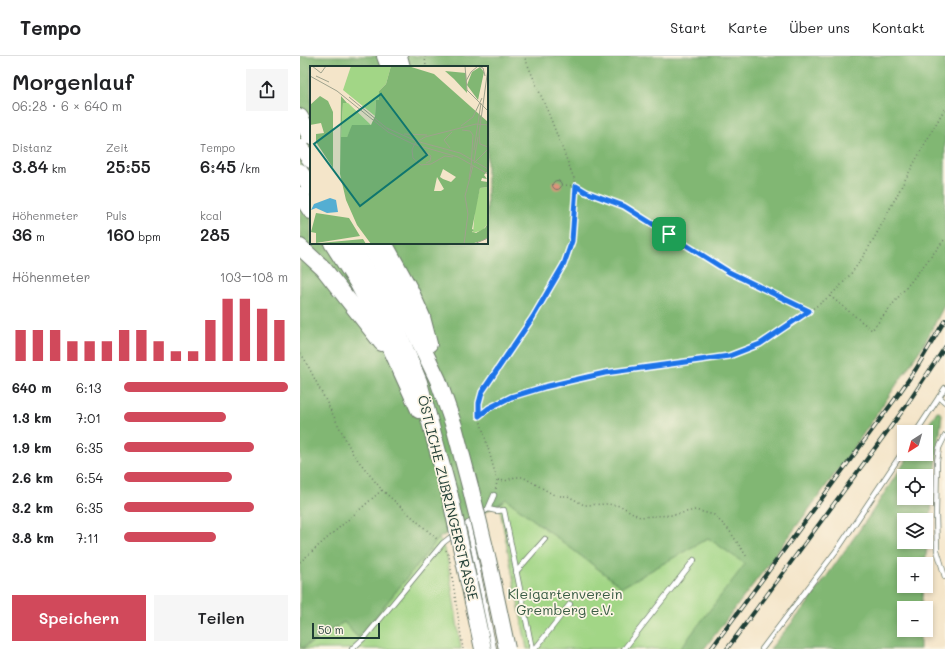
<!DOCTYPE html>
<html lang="de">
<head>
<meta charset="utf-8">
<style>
  body { margin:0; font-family:Mali,sans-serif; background:#f6f6f6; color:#202124; height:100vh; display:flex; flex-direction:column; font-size:15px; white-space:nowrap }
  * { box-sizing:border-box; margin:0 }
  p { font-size:13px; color:#757577 }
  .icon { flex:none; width:22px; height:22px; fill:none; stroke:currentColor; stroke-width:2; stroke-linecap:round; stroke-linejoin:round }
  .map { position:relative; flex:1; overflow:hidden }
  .side { display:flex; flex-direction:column; background:#fff; width:300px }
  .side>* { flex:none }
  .needle { width:26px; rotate:217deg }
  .fabs { position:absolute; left:597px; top:369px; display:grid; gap:8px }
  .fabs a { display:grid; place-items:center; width:36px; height:36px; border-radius:0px; background:#fff; box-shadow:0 2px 6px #0003; font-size:20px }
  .scale { position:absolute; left:12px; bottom:10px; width:68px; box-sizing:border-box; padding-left:4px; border:2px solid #1f3d34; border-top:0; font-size:11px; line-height:14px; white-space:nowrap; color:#1f3d34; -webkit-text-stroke:3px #fcf5e5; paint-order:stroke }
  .pin { position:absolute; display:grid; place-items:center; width:34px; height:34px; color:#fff; margin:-17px; border-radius:8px; box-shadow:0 2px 6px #0006 }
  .round { display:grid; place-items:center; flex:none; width:42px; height:42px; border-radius:0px; background:#f6f6f6 }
  .overview { display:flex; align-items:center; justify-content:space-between; height:68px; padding:0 12px }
  h1 { font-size:22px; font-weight:600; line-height:30px }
  .metrics { display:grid; grid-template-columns:repeat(3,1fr); gap:6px; height:68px; padding:4px 12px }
  .metrics div { display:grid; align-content:center }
  .metrics b { font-size:17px; font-weight:600 }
  .metrics small { font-size:11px; font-weight:400 }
  .metrics p { font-size:11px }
  .chart { height:112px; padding:8px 12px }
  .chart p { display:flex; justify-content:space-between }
  .chart svg { width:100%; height:72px; margin-top:4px; stroke:#d1495b; stroke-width:6 }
  .cta { display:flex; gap:8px; margin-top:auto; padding:8px 12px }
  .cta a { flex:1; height:46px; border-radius:0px; background:#d1495b; color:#fff; font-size:16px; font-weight:600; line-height:46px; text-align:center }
  .cta a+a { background:#f6f6f6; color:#202124 }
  ul { padding:0 12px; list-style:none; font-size:13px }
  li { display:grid; grid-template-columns:64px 48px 1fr; align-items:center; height:30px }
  li i { height:10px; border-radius:5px; background:#d1495b }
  header { display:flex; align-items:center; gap:24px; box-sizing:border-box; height:56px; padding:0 20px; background:#fff; border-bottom:1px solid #e0e0e0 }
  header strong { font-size:19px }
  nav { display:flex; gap:22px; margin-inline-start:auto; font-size:14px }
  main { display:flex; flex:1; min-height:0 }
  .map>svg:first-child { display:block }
  .green { fill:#a2d686; stroke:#608a5d }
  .forest { fill:#81b773; stroke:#507a54; fill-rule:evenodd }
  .building { fill:#de937b }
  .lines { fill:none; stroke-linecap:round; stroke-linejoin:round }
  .service-casing { stroke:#6a7868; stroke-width:6 }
  .motorway-casing { stroke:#6a7868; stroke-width:18 }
  .path { stroke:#6a7868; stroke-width:1.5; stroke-dasharray:1 3; stroke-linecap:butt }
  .service { stroke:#fff; stroke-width:4.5 }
  .motorway { stroke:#fff; stroke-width:16 }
  .rail-casing { stroke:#1f3d34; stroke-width:4 }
  .rail { stroke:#fcf5e5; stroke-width:2.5; stroke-dasharray:8; stroke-linecap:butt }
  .motorway-bridge-casing { stroke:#6a7868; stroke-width:18; stroke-linecap:butt }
  .motorway-bridge { stroke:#fff; stroke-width:16 }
  .route-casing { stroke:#fff; stroke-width:8 }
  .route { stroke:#1a73e8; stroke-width:5 }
  .labels { text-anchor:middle; stroke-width:3.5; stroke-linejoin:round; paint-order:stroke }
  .street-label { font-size:14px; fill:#1f3d34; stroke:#fcf5e5 }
  .park-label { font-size:14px; fill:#395c44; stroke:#fcf5e5 }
  .inset-road { fill:none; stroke:#9fa28d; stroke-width:1 }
  .view { fill:#0f766e; fill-opacity:0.15; stroke:#0f766e; stroke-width:2 }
  .inset-edge { fill:none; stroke:#1f3d34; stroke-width:2 }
</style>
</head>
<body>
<header>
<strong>Tempo</strong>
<nav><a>Start</a><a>Karte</a><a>Über uns</a><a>Kontakt</a></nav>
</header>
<main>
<section class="side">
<div class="overview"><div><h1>Morgenlauf</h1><p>06:28 · 6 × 640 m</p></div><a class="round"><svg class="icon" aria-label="share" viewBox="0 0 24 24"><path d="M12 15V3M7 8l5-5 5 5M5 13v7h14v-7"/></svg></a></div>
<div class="metrics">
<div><p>Distanz</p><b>3.84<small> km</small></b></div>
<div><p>Zeit</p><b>25:55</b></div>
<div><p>Tempo</p><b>6:45<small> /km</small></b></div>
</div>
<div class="metrics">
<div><p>Höhenmeter</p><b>36<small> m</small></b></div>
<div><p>Puls</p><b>160<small> bpm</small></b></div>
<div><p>kcal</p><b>285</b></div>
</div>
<div class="chart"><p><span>Höhenmeter</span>103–108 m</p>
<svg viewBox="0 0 160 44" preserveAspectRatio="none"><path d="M5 44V25M15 44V25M25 44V25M35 44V32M45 44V32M55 44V32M65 44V25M75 44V25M85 44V32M95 44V38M105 44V38M115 44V19M125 44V6M135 44V6M145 44V12M155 44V19"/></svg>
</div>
<ul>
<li><b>640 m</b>6:13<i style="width:100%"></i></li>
<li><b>1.3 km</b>7:01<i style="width:62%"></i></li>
<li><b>1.9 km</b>6:35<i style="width:79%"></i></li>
<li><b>2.6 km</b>6:54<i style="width:66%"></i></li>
<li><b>3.2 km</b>6:35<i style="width:79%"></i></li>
<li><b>3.8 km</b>7:11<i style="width:56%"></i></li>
</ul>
<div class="cta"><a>Speichern</a><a>Teilen</a></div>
</section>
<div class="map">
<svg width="645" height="593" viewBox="0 0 645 593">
  <rect width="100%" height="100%" fill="#fcf5e5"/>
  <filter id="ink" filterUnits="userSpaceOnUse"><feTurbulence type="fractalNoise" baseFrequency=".025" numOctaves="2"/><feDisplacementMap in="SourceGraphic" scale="8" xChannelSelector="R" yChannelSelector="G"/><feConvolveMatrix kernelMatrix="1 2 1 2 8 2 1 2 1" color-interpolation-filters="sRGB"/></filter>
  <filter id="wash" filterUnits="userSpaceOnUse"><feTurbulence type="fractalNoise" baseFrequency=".012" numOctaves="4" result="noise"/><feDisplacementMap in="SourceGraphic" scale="16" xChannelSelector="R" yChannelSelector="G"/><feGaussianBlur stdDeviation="0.9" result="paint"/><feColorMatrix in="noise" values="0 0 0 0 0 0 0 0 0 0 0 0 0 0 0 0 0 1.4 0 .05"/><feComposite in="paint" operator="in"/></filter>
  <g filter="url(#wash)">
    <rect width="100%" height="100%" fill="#f4e5c9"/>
    <g class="green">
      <path d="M 206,443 L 322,531 L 408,482 L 446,508 L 380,593 L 227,593 L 199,449 Z"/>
      <path d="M 139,482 L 147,500 L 161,593 L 2,593 L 44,566 L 57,581 L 60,580 Z"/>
    </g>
    <g class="forest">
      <path d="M 0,0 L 645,0 L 645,248 L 624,288 L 551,396 L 471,505 L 404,593 L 380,593 L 445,508 L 408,482 L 322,531 L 206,443 L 199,448 L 139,482 L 60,580 L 57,581 L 44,566 L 0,593 ZM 11,11 L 187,11 L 187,187 L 11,187 Z"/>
      <path d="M 637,355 L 642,358 L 625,508 L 604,508 L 604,530 L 623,530 L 621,552 L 604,552 L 604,574 L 620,574 L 620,593 L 470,593 L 505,551 L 570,459 L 610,398 L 626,398 L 626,376 L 624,376 ZM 604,420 L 626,420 L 626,442 L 604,442 ZM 604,464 L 626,464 L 626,486 L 604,486 Z"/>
    </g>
    <g id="blocks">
      <circle class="building" cx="257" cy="129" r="4.5"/>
    </g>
  </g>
  <g filter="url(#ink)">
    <use href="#blocks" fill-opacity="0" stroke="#6a7868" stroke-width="1"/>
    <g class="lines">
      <defs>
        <g id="service">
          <path d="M 639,341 L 645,346"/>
          <path d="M 616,376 L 645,332"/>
          <path d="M 645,380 L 639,392 L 637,405 L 636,459 L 637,494 L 645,521"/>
          <path d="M 188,453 L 197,455 L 204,454 L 232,593"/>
          <path d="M 181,458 L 188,453 L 194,439"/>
          <path d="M 168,467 L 194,593"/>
          <path d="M 216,516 L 245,483"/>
          <path d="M 52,593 L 66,580 L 143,487 L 175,462"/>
          <path d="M 235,593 L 270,548"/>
          <path d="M 324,593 L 394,504"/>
          <path d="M 462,593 L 539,491 L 604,394"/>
        </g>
        <g id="motorway">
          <path d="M 85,0 L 89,11"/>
          <path d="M 99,0 L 102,11"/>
          <path d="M 0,61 L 10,80"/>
          <path d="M 0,91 L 11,104"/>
          <path d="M 5,146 L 11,155"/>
          <path d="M 32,187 L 57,226 L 82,273 L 119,354"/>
          <path d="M 49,187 L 69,218 L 94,266 L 119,326 L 150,440"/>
          <path d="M 67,187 L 82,210 L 99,243 L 138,324 L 154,370 L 171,434"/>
          <path d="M 84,187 L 110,234 L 122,261 L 129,288"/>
          <path d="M 0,191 L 23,212 L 82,287"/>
          <path d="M 173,546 L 183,593"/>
        </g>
      </defs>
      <use href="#service" class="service-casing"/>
      <use href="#motorway" class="motorway-casing"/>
      <g class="path">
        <path d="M 125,0 L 126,11"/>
        <path d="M 262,129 L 277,130 L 286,136 L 324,150 L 429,216 L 509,255 C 554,227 571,188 595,143 C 611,112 628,82 645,52"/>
        <path d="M 530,240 L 572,274 L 645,183"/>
        <path d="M 0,298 L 4,302 L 53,398 L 82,434 L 0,506"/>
        <path d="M 179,360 L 189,352 L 211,341 L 244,331 L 305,317 L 429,299 L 460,288 L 509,255"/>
        <path d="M 198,424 L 205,425 L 215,421 L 223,421 L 256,440 L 268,440 L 284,449 L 307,448 L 321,450 L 340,461 L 373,459 L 395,454 L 414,459 L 429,474 L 447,501"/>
        <path d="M 196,433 L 197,424 L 179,360 L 179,347 L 182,336 L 233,261 L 250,233 L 264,207 L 272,185 L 277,130 L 248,56 L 224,0"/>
        <path d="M 82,434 L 138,484"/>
        <path d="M 146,494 L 149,500 L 163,593"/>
      </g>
      <use href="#service" class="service"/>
      <use href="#motorway" class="motorway"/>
      <defs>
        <g id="rail">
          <path d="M 411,593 L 598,339 L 616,313 L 645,264"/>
          <path d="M 427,593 L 606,350 L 645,291"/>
        </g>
      </defs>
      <use href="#rail" class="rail-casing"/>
      <use href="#rail" class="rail"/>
      <defs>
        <g id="motorway-bridge">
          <path d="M 0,116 L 11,131"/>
          <path d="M 0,139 L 5,146"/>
          <path d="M 171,434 L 188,504 L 207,593"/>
          <path d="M 150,440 L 173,546"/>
        </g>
      </defs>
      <use href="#motorway-bridge" class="motorway-bridge-casing"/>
      <use href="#motorway-bridge" class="motorway-bridge"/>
    </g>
  </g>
  <g class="lines" filter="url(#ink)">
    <defs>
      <path id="route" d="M 276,130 L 286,136 L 324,150 L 429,216 L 509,255 L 460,288 L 429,300 L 305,317 L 274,324 L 244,331 L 211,341 L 189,352 L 179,360 L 179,347 L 182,336 L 233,261 L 264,208 L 272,185 Z"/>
    </defs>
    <use href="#route" class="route-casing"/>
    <use href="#route" class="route"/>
  </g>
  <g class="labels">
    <g class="street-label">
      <text transform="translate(148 442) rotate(76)" y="5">ÖSTLICHE ZUBRINGERSTRASSE</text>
    </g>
    <g class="park-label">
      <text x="265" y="543">Kleigartenverein<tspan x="265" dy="16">Gremberg e.V.</tspan></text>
    </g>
  </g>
  <g transform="translate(10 10)">
    <rect width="178" height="178" fill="#f4e5c9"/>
    <path d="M 41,0 L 81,0 L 76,18 L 69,25 L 69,34 L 66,34 L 65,50 L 33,24 ZM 33,37 L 38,37 L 61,59 L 43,59 L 37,71 L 31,71 ZM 178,121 L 178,157 L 173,164 L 163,167 L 165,143 L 170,122 Z" fill="#a2d686"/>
    <path d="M 81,0 L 98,0 L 124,8 L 178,56 L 178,105 L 174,109 L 177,113 L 172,112 L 171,115 L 178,116 L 178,121 L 170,122 L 162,163 L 164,164 L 162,166 L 166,167 L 175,162 L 178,157 L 178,171 L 174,174 L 161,178 L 61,178 L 47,159 L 36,134 L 30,108 L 31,30 L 37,37 L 33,37 L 31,71 L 37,71 L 42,59 L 61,59 L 65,50 L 66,34 L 69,34 L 69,25 L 76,18 ZM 133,103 L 146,111 L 141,116 L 133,113 L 130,111 ZM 127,111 L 134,123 L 131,125 L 124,125 ZM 170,1 L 174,6 L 168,34 L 157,19 L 162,6 ZM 135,5 L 156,7 L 157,27 L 144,13 ZM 10,30 L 18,35 L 23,46 L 23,102 L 6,76 L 6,68 L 14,67 L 11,57 L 0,59 L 0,39 ZM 6,147 L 39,152 L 50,170 L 6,177 L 6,167 L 1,166 ZM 53,173 L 56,178 L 8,178 L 10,177 Z" fill="#81b773" fill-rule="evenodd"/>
    <path d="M 20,132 L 26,134 L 28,146 L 17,147 L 6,142 L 1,144 L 4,138 Z" fill="#54aed2"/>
    <path class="inset-road" d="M 2,0 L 11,7 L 16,0M 155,0 L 157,24 L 178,45M 0,10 L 27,25 L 78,66 L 103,78 L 148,91 L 178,108M 6,10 L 19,16M 156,15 L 161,6 L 168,0 L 173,2 L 175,10M 39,31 L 79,64M 151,60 L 163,51 L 172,32M 77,62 L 106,75 L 150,87 L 178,103M 152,64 L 160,65 L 163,69 L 161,102M 94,68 L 117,69M 169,68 L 178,2M 169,68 L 170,78 L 178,81M 111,82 L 121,90 L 120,95 L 116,97M 140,82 L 134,74 L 142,66M 164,84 L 171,37M 143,91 L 135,90 L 121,98 L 111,99 L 103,92 L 102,84 L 105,77 L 115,71 L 166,58 L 178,59M 164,95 L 168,71M 164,97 L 178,83M 159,113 L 161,100M 154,178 L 158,148 L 155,130 L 163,100M 164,178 L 178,172"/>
    <path class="view" d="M 71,28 L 117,89 L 50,140 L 4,78 Z"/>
    <rect width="178" height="178" class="inset-edge"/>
  </g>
</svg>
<div class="fabs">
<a><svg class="needle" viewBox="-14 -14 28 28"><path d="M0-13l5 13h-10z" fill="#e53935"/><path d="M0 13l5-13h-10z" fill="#757577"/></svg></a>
<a><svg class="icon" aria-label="locate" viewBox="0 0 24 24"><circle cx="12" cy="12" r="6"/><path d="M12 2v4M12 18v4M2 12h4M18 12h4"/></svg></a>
<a><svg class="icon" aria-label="layers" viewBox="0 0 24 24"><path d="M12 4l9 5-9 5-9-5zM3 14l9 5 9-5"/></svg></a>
<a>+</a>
<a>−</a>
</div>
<div class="scale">50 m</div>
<div class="pin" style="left:369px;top:178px;background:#1e9e55"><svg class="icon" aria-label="arrive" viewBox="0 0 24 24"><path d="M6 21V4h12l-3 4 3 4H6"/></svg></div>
</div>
</main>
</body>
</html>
